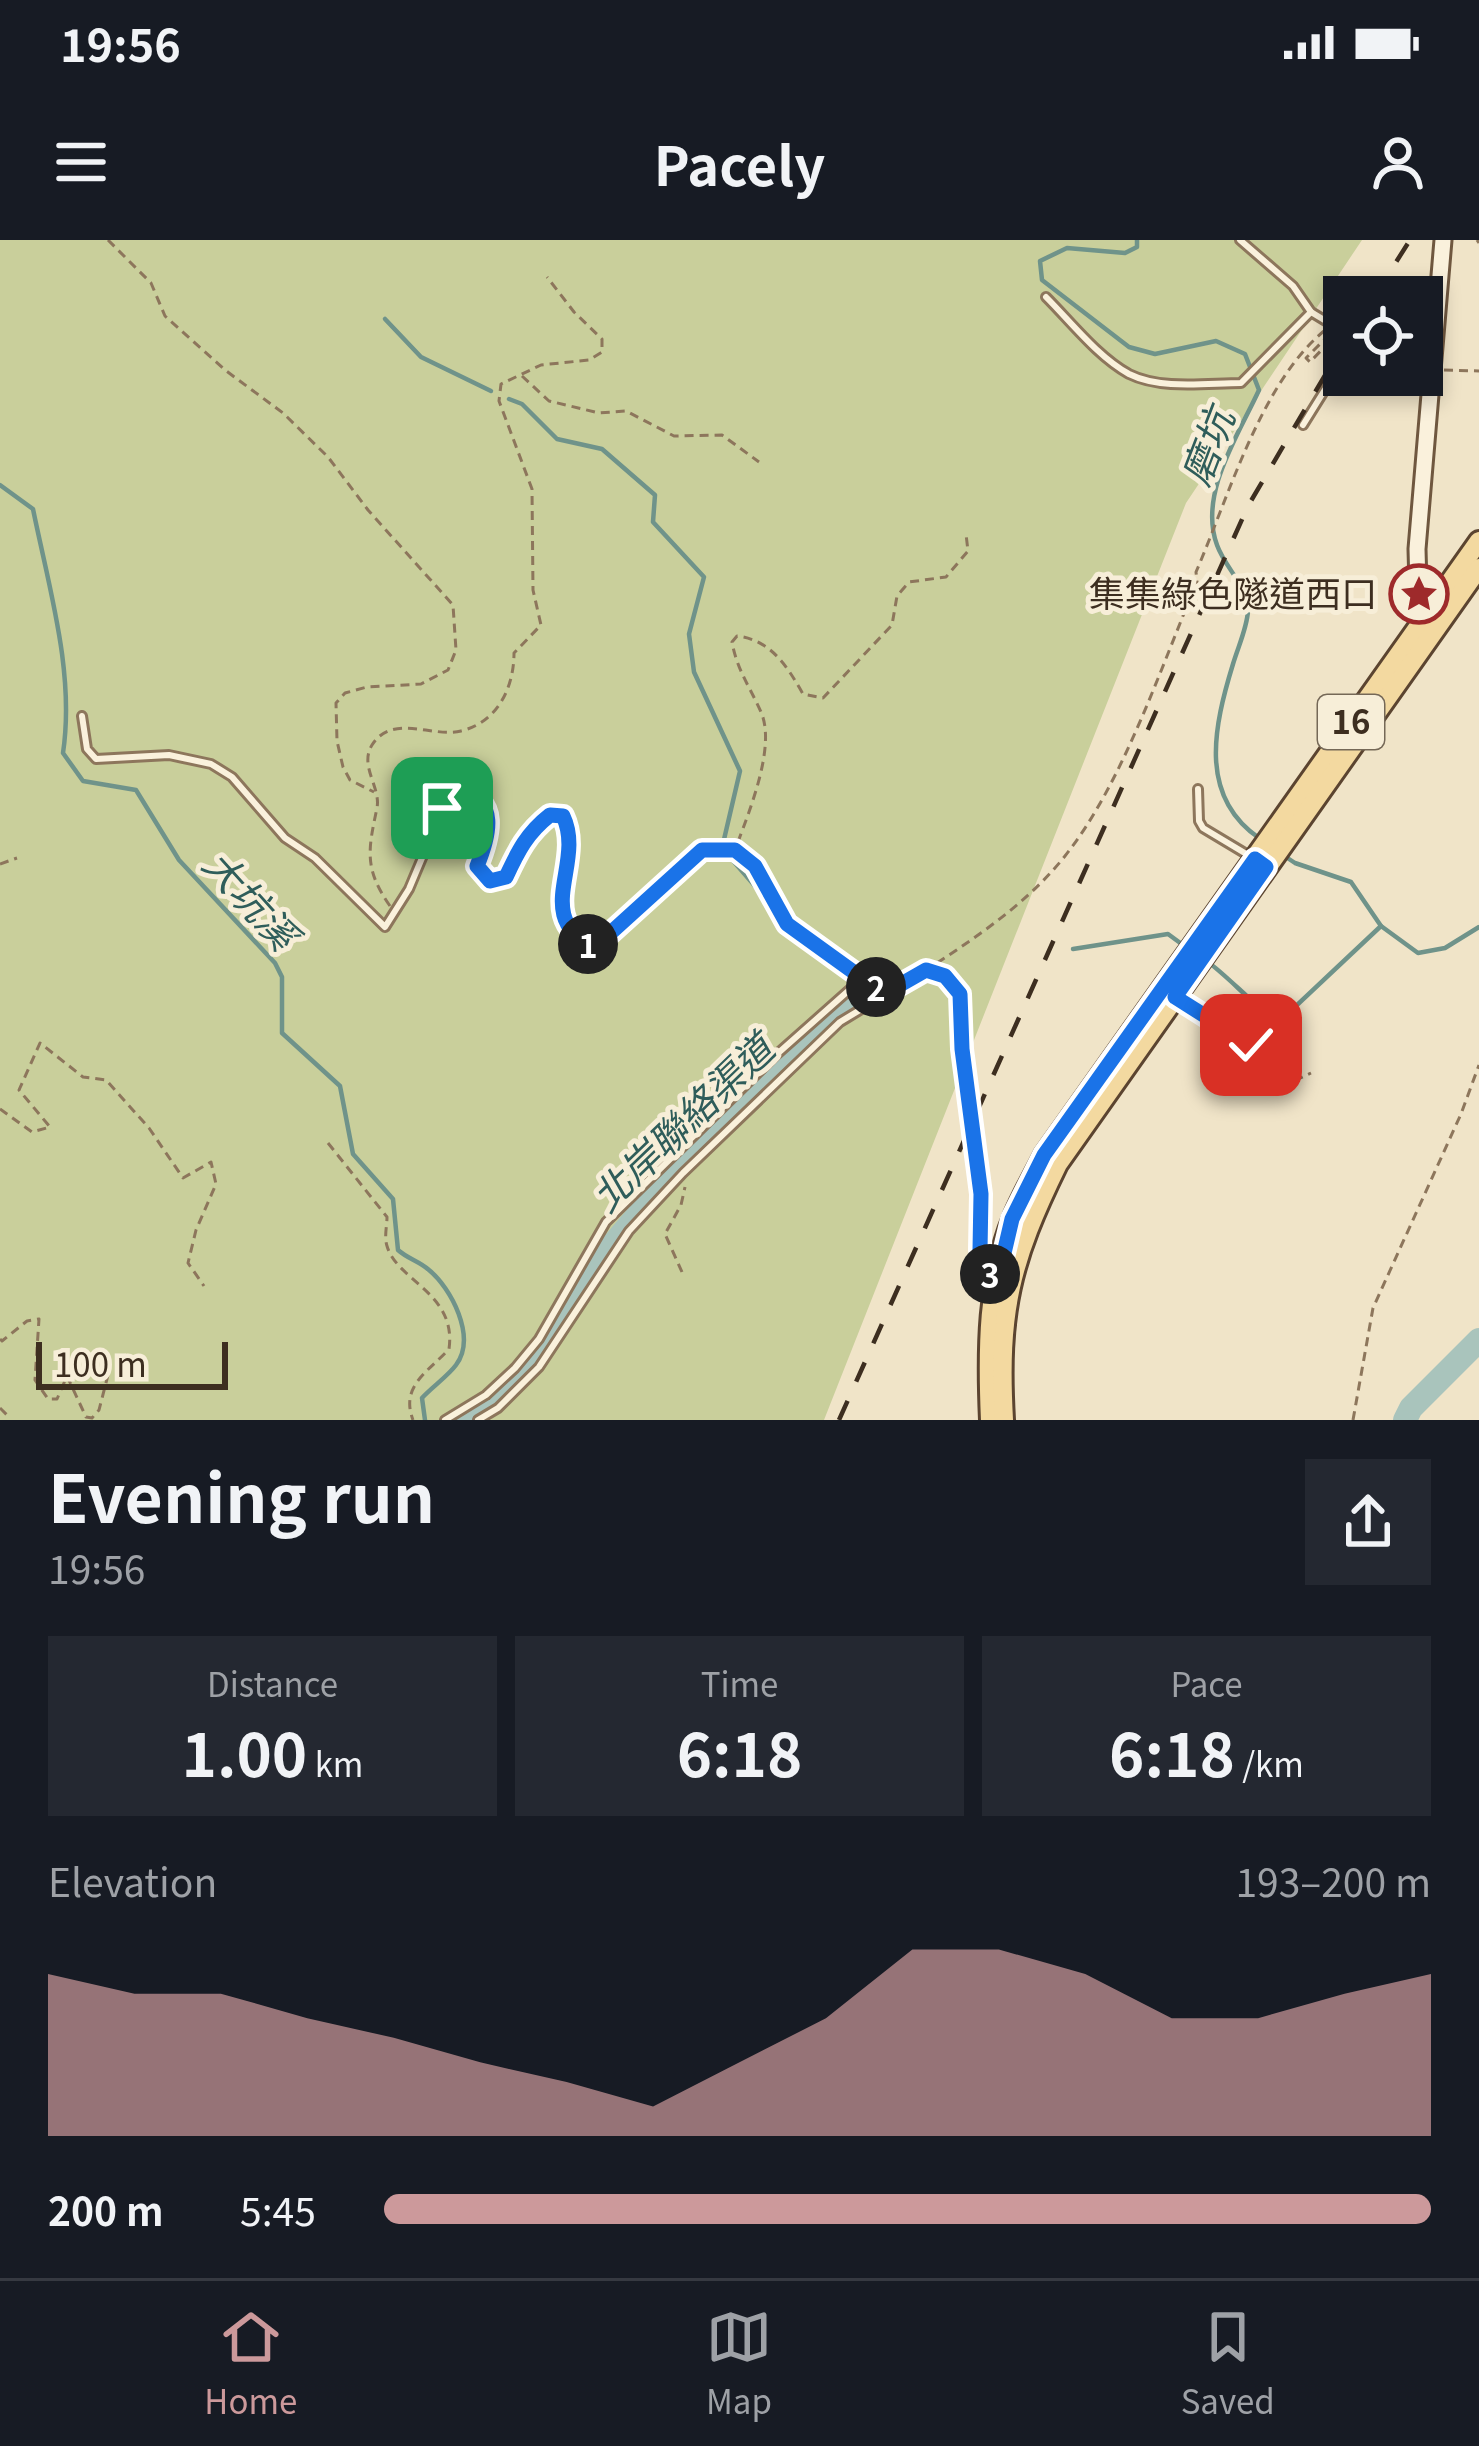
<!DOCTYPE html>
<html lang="en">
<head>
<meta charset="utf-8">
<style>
  body { margin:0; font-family:Georgia,"Noto Sans TC",serif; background:#242831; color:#f1f3f6; height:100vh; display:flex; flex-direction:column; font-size:45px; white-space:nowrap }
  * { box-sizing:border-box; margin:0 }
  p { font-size:39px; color:#9ea1a6 }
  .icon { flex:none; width:66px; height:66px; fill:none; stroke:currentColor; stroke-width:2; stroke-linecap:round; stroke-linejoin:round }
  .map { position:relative; height:1180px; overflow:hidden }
  .details { display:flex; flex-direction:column; background:#171b24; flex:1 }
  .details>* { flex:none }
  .controls { position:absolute; left:1323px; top:36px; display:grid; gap:24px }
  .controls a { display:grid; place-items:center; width:120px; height:120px; border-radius:0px; background:#171b24; box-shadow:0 6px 18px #0003; font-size:60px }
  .scale { position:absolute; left:36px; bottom:30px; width:192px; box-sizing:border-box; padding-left:12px; border:6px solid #3d2e20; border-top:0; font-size:33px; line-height:42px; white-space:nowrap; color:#3d2e20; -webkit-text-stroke:9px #f7eed8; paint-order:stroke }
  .pin { position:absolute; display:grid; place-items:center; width:102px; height:102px; color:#fff; margin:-51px; border-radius:24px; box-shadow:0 6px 18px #0006 }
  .km { position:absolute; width:60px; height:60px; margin:-30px; border-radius:50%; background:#222; color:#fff; font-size:33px; line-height:60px; text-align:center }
  .round { display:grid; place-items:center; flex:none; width:126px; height:126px; border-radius:0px; background:#242831 }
  .head { display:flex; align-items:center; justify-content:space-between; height:204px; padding:0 48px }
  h1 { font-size:66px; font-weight:700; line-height:90px }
  .metrics { display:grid; grid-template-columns:repeat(3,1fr); gap:18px; height:204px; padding:12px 48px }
  .metrics div { display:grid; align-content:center; border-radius:0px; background:#242831; text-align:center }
  .metrics b { font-size:60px; font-weight:700 }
  .metrics small { font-size:33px; font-weight:400 }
  .metrics p { font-size:33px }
  .chart { height:336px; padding:24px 48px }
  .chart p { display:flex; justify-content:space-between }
  .chart svg { width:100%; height:216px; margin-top:12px; fill:#cc999b; opacity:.7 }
  ul { padding:0 48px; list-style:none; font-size:39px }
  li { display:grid; grid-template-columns:192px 144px 1fr; align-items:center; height:90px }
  li i { height:30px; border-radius:15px; background:#cc999b }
  .status { display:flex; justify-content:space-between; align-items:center; height:84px; padding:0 60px; background:#171b24; direction:ltr }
  .status svg { height:33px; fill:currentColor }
  header { display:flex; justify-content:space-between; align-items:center; height:156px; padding:0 48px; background:#171b24; font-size:54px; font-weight:700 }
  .dock { display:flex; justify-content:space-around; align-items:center; height:168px; border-top:3px solid #363941; background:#171b24; font-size:33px; color:#9ea1a6 }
  .dock a { display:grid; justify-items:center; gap:6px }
  .dock .current { color:#cc999b }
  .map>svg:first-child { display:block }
  .green { fill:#c9cf9b }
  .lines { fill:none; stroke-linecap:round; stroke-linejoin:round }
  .stream { stroke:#6f938a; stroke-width:4.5 }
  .canal { stroke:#a9c4bc; stroke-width:14 }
  .river { stroke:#a9c4bc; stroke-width:24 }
  .lane-casing { stroke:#8d765c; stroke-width:12 }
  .secondary-casing { stroke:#6f573f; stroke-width:21 }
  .primary-casing { stroke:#5b4430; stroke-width:24 }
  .path { stroke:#8d765c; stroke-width:3; stroke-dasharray:9 6; stroke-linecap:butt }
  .lane { stroke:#faf1dc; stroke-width:6 }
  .secondary { stroke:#faf1dc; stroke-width:15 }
  .primary { stroke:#f3d9a0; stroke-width:18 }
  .rail { stroke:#3d2e20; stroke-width:4.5; stroke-dasharray:21 21; stroke-linecap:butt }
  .route-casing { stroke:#fff; stroke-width:24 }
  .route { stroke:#1a73e8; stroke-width:15 }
  .labels { text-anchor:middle; stroke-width:10; stroke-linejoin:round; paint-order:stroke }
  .shield { fill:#f7eed8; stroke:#756857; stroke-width:3 }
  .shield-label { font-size:33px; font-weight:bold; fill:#3d2e20 }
  .poi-label { font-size:36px; fill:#3d2e20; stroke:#f7eed8; text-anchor:end }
  .water-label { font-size:39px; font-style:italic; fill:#2f5d5a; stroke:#f7eed8 }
</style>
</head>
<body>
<div class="status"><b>19:56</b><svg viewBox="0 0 49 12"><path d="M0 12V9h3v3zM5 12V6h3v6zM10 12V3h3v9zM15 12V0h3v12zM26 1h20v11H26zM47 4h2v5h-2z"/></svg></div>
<header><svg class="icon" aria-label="menu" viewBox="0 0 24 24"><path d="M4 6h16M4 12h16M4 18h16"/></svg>Pacely<svg class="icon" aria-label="person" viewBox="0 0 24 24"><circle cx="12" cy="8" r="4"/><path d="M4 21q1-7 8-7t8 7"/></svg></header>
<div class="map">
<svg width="1479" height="1180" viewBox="0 0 1479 1180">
  <rect width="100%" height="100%" fill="#f0e4c8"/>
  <path class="green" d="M 0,0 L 1362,0 L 1186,263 L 824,1180 L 0,1180 Z"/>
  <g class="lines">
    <g class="stream">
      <path d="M 1137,0 L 1137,7 L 1125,13 L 1067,8 L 1040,21 L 1042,40 L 1129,107 L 1155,114 L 1216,101 L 1245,114 L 1259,150 C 1239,194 1198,254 1217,305 C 1225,328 1248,346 1248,371 C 1247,388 1238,407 1233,424 C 1214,486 1198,556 1259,598"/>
      <path d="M 385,79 L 421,117 L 491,151"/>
      <path d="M 509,159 L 522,164 L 557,199 L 602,209 L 655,255 L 653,282 L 704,337 L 689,394 L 694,432 L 740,531 L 722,608 L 761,653 L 779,683 L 842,729"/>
      <path d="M 0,245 L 33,269 C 49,348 75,433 63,513 L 83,541 L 136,550 L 179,620 L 275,723 L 282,737 L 282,793 L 340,846 L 353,914 L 393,959 L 398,1010 C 408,1019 419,1021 429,1030 C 451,1048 477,1097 456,1125 C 448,1136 432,1147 422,1158 L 425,1180"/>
      <path d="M 1283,615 L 1295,623 L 1351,642 L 1381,686 L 1418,713 L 1445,708 L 1479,687"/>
      <path d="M 1073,709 L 1168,694 L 1183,705"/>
      <path d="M 1209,723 C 1227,735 1266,778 1280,781 L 1381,686"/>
    </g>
    <path class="canal" d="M 462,1180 C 489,1164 513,1146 533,1123 C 563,1088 577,1040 606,1005 C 683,912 775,825 870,750"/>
    <path class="river" d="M 1405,1180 L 1411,1168 L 1479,1100"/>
    <defs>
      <g id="lane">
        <path d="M 1240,0 L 1293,46 L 1311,72 L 1344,92"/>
        <path d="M 1046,57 C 1071,82 1098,117 1129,134 C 1161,150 1207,143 1241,143 L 1311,72"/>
        <path d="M 1422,76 L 1435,72"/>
        <path d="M 1303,185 L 1344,119"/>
        <path d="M 82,476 L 87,509 L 96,519 L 169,515 L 211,524 L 232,537 L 285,598 L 315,618 L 385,687 L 409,649 L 443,568 L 457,553 C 503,557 489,596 477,626 L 490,641 L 505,637 C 518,611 527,593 550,575 L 563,576 C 586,624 530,677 595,707 L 702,610 L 735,609 L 755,626 L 787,684 L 884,753"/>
        <path d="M 1198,549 L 1199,581 L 1203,588 L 1253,618"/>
        <path d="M 445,1180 L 486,1155 L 515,1128 L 539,1099 L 606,982 L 776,815 L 865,736"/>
        <path d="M 478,1180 L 498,1168 L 539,1127 L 629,991 L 683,933 L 840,782 L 926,730 L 945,736 L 960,754 L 962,809 L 981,954 L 980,1010 L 991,1035"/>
      </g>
      <path id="secondary" d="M 1427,382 L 1418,346 L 1417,309 L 1443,0"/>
      <g id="primary">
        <path d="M 990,1180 C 987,1112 987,1038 1014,975 C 1023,954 1034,935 1044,915 L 1479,301"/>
        <path d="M 1004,1180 C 998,1071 1010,1022 1058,924 L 1479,328"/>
      </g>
    </defs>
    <use href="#lane" class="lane-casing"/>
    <use href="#secondary" class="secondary-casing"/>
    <use href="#primary" class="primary-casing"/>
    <g class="path">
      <path d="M 108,0 L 151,43 L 165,76 L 225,130 L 283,173 L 328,217 L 368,270 L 453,365 L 456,410 L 448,430 L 421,444 L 367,447 L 345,453 L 336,463 L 337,501 L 343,527 L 350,540 L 374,552"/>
      <path d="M 1477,0 L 1479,3"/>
      <path d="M 1330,94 L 1306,118 L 1310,122 L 1334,97"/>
      <path d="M 1444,130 L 1479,131"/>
      <path d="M 522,136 L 549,161 L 599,173 L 626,171 L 674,196 L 722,195 L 759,222"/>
      <path d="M 738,602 C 750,569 776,506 761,472 C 750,447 737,430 732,402 L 737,396 C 771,400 787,426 803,454 L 823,458 L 892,385 L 897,356 L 909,342 L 946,337 L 968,311 L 966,294"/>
      <path d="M 0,624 L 17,618"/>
      <path d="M 390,666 C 364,629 368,610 377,568 C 381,547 359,526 372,505 C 392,473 433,498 461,491 C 498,482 514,447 514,413 L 541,385 L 533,350 L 532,249 L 499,161 L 501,144 L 541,125 L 589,120 L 602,112 L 602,99 L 574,72 L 547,37"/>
      <path d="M 937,723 C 984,692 1030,660 1065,616 C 1123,543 1160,429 1197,342 L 1196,332 C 1229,256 1261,143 1324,91"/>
      <path d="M 1187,764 L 1251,805 L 1265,825 L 1283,839 L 1294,841 L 1311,833"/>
      <path d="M 0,869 L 32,892 L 50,887 L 19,850 L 40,803 L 83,837 L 106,840 L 149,888 L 183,938 L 211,922 L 216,944 L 196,990 L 188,1023 L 204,1046"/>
      <path d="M 328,903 L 387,977 C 387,986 384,997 387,1006 C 397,1041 457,1053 449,1109 C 428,1132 400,1146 413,1180"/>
      <path d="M 682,1032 L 665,994 L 681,965 L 685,947"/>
      <path d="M 0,1099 L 2,1101 L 27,1081 L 39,1079 L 35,1140 L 48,1159 L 57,1159 L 67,1136 L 86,1177 L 92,1178 L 99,1170 L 109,1131"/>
      <path d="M 0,1168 L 7,1175"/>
      <path d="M 1353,1180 L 1373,1068 L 1461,874 L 1479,825"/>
    </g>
    <use href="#lane" class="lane"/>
    <use href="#secondary" class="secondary"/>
    <use href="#primary" class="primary"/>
    <g class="rail">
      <path d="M 1374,57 L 1410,0"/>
      <path d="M 839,1180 L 1248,266 L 1344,103"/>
    </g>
  </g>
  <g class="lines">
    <defs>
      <path id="route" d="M 442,568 L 458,553 C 500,557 489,597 477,626 L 490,641 L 506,637 C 518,611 527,593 550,575 L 563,576 C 586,624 530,677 595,707 L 702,610 L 735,610 L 755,626 L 787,684 L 884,754 L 926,730 L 945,736 L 960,754 L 962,809 L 981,954 L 980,1010 L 997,1043 L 1012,979 L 1044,915 L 1255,619 L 1266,627 L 1175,757 L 1251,805"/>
    </defs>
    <use href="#route" class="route-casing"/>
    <use href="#route" class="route"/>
  </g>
  <defs>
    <symbol id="sight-ring" viewBox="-11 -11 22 22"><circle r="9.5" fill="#f7eed8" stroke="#9e2a2b" stroke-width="1.5"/><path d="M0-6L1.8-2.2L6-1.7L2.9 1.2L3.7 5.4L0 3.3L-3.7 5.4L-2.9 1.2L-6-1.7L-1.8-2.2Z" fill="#9e2a2b"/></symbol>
  </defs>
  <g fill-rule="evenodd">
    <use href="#sight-ring" x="1386" y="321" width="66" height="66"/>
  </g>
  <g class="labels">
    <rect class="shield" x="1318" y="455" width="66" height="54" rx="9"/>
    <g class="shield-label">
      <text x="1351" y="494">16</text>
    </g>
    <g class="poi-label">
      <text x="1377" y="367">集集綠色隧道西口</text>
    </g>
    <g class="water-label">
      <text transform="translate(1208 207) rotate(-69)" y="14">磨坑</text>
      <text transform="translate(250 660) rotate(48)" y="14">大坑溪</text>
      <text transform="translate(683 883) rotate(-44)" y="14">北岸聯絡渠道</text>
    </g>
  </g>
</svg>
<div class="controls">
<a><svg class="icon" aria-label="locate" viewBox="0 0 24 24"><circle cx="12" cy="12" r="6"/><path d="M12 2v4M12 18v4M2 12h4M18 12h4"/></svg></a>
</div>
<div class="scale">100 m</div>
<div class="pin" style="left:442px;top:568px;background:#1e9e55"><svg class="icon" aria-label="arrive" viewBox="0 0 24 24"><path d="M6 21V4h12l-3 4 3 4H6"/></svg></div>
<div class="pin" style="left:1251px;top:805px;background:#d93025"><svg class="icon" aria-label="check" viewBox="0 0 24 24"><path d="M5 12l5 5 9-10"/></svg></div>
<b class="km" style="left:588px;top:704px">1</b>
<b class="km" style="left:876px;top:747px">2</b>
<b class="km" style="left:990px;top:1034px">3</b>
</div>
<section class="details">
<div class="head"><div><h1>Evening run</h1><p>19:56</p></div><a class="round"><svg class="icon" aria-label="share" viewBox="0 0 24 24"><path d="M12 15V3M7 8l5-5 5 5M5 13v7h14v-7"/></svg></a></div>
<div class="metrics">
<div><p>Distance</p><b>1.00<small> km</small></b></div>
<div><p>Time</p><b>6:18</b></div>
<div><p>Pace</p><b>6:18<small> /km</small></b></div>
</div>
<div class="chart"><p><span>Elevation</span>193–200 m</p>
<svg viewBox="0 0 160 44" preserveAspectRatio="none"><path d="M0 44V11L10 15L20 15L30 20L40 24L50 29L60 33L70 38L80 29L90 20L100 6L110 6L120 11L130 20L140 20L150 15L160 11V44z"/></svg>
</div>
<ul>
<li><b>200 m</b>5:45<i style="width:100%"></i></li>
</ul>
</section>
<nav class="dock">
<a class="current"><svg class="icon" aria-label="home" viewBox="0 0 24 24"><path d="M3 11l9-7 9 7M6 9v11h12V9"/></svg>Home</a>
<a><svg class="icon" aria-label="map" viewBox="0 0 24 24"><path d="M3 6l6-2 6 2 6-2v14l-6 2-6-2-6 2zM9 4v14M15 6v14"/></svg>Map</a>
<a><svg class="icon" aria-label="saved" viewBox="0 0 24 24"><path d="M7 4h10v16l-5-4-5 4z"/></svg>Saved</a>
</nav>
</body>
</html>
